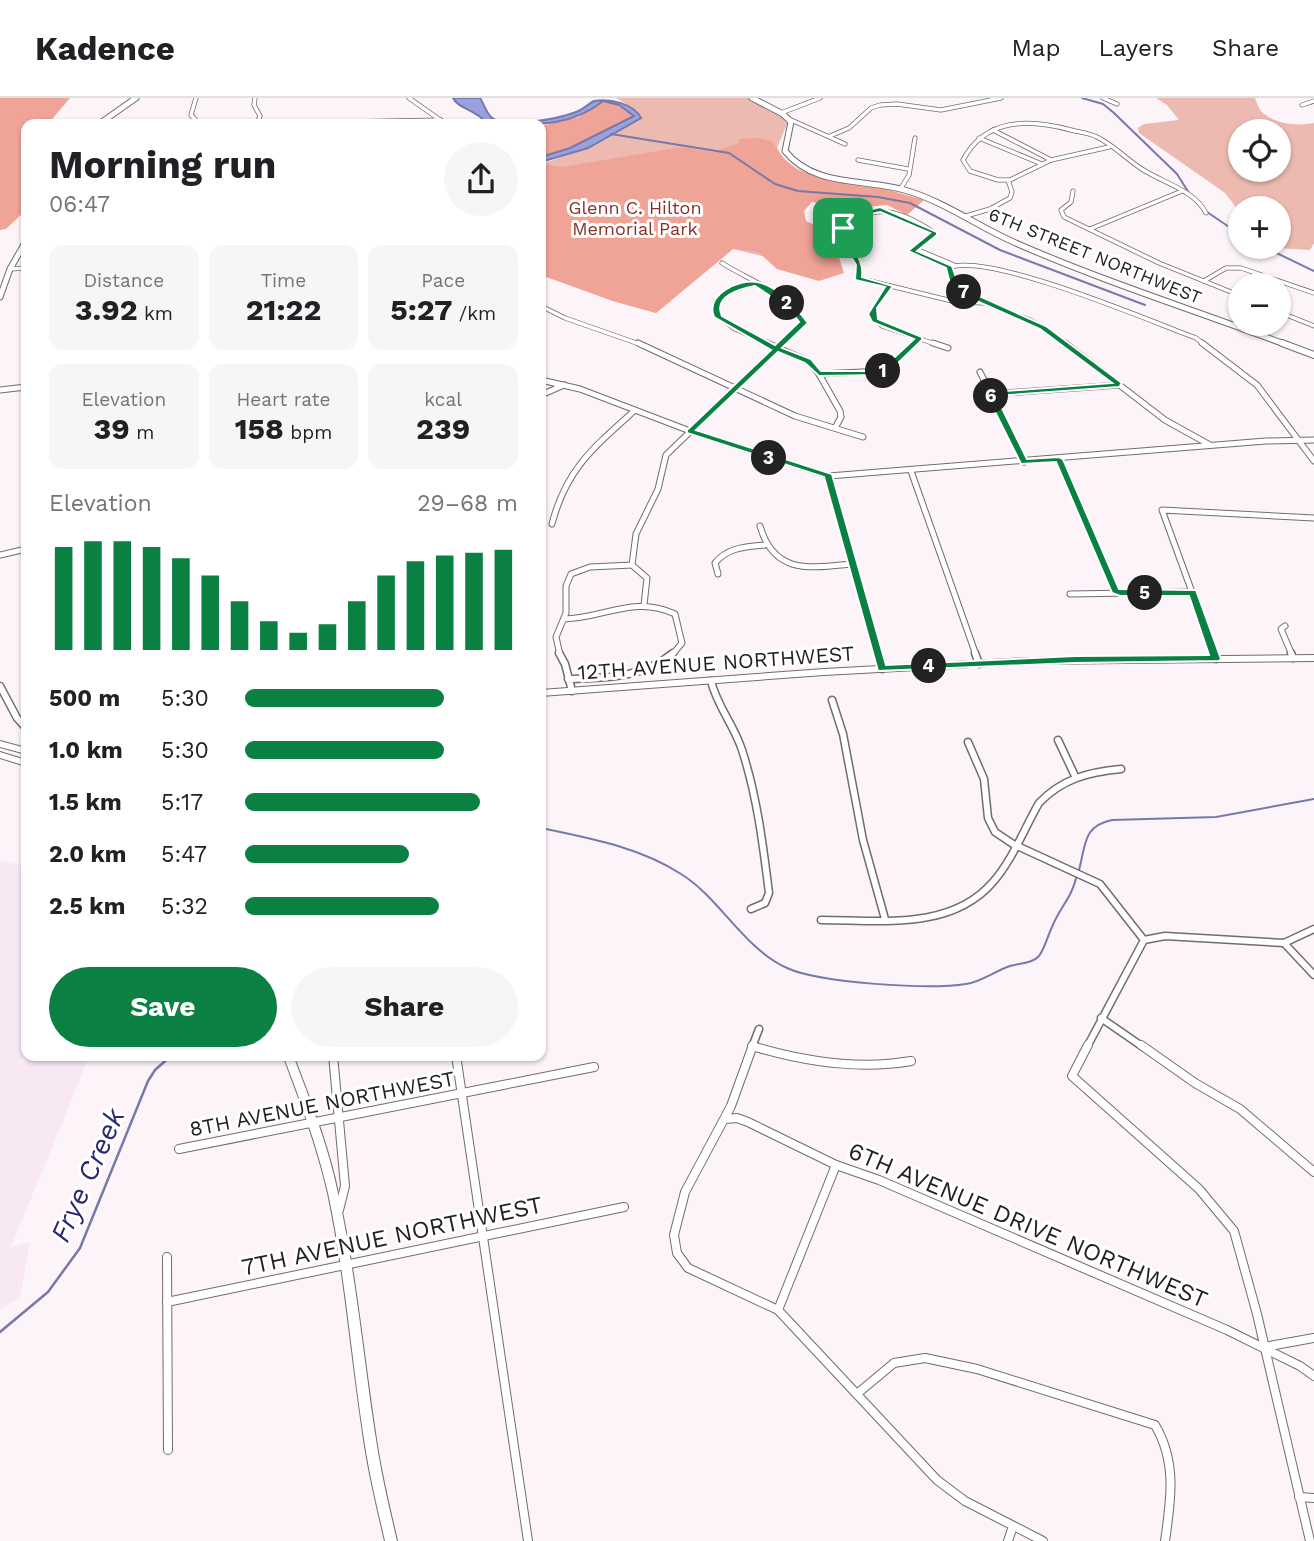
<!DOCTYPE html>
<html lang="en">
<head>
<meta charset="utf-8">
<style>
  body { margin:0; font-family:"Work Sans",sans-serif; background:#f6f6f6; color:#202124; height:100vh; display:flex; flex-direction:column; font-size:26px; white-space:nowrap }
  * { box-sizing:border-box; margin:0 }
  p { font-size:23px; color:#757577 }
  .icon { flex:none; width:38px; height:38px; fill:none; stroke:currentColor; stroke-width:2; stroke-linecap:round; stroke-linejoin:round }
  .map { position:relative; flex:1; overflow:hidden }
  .details { position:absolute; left:21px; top:21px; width:525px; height:942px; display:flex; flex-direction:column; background:#fff; border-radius:14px; box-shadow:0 2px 5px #0004 }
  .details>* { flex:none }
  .tools { position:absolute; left:1228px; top:21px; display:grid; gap:14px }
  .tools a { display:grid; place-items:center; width:63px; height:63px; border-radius:50%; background:#fff; box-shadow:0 2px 5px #0004; font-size:35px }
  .pin { position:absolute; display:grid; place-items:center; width:60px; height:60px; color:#fff; margin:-30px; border-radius:14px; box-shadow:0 4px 10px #0006 }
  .km { position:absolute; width:35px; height:35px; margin:-18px; border-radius:50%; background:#222; color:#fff; font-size:19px; line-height:35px; text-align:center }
  .round { display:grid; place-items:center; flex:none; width:74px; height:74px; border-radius:37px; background:#f6f6f6 }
  .summary { display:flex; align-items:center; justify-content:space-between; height:119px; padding:0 28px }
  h1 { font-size:38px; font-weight:700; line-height:52px }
  .metrics { display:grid; grid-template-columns:repeat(3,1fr); gap:10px; height:119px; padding:7px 28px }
  .metrics div { display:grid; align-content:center; border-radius:14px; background:#f6f6f6; text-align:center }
  .metrics b { font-size:30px; font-weight:700 }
  .metrics small { font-size:19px; font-weight:400 }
  .metrics p { font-size:19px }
  .chart { height:196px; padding:14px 28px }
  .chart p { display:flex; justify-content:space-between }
  .chart svg { width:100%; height:126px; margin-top:7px; stroke:#0b8043; stroke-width:6 }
  .button { display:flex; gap:14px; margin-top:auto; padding:14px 28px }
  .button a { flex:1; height:80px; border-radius:42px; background:#0b8043; color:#fff; font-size:28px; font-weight:700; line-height:80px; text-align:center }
  .button a+a { background:#f6f6f6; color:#202124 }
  ul { padding:0 28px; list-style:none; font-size:23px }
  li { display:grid; grid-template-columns:112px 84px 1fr; align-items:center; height:52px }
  li i { height:18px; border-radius:9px; background:#0b8043 }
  header { display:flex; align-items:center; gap:42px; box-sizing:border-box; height:98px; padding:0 35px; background:#fff; border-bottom:2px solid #e0e0e0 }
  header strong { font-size:33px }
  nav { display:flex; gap:38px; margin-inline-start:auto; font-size:24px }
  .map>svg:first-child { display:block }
  .built { fill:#f8e8f4 }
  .green { fill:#ecbab1; fill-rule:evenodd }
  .forest { fill:#f0a497 }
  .water { fill:#9ba0e1; stroke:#777aa8; stroke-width:2 }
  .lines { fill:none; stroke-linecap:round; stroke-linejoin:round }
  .stream-far1 { stroke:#777aa8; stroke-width:2 }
  .stream { stroke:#777aa8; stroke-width:2.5 }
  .minor-far3-casing { stroke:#726b70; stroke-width:5 }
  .minor-far2-casing { stroke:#726b70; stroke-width:7 }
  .minor-far1-casing { stroke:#726b70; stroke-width:9 }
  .minor-casing { stroke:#726b70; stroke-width:10 }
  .tertiary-far1-casing { stroke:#726b70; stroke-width:7 }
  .tertiary-casing { stroke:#726b70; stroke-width:8 }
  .secondary-casing { stroke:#726b70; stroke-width:2 }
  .minor-far3 { stroke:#fff; stroke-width:3.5 }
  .minor-far2 { stroke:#fff; stroke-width:5 }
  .minor-far1 { stroke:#fff; stroke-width:6 }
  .minor { stroke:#fff; stroke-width:8 }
  .tertiary-far1 { stroke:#fff; stroke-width:5 }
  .tertiary { stroke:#fff; stroke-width:6 }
  .secondary { fill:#fff; fill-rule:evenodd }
  .route { fill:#0b8043; stroke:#fff; stroke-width:2; fill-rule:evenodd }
  .labels { text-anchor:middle; stroke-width:6; stroke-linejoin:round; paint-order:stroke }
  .far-park-label { font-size:18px; fill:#893026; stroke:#fff }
  .far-street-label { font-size:18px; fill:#232022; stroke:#fff }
  .street-label { font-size:21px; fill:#232022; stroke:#fff }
  .near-street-label { font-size:24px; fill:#232022; stroke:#fff }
  .near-water-label { font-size:28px; font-style:italic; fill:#2c2771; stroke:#fff }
</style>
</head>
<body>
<header>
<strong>Kadence</strong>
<nav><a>Map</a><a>Layers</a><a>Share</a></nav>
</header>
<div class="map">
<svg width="1314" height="1443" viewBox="0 0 1314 1443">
  <rect width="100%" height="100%" fill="#fdf4fa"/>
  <path class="built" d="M 0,763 L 26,768 L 26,949 L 20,967 L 33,957 L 89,959 L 11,1149 L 30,1144 L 20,1199 L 0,1212 Z"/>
  <g class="green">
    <path d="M 616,0 L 749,0 L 781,18 L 787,26 L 777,50 C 786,67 800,73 818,79 L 787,109 L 832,175 L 733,151 L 656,215 L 613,203 L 541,177 L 541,66 L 588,50 L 641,20 L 637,13 Z"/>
    <path d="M 1156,0 L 1255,0 C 1257,5 1259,12 1263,15 C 1277,27 1297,28 1314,25 L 1314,145 L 1310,152 L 1277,150 L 1279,149 L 1279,110 L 1241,110 L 1241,116 L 1225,95 L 1139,35 L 1138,30 L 1144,26 L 1179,22 L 1167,7 ZM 1241,33 L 1279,33 L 1279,72 L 1241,72 Z"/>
  </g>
  <g class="forest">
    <path d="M 0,0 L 70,0 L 48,26 L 26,26 L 26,112 L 6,131 L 0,132 Z"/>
    <path d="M 603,3 L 614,5 L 634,18 L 575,47 L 541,60 L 541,28 L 579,19 Z"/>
    <path d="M 759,40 L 772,43 L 783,60 L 796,71 L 818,79 L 882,90 L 924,102 L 907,117 L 887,107 L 855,110 L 812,104 L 804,113 L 806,123 L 831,135 L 844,175 L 819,183 L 777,171 L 758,154 L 733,151 L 656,215 L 613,203 L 541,177 L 541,66 L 562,69 L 682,49 L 713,54 L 739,45 L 739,41 Z"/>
  </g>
  <path class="water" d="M 453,0 L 480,0 C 484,6 486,14 491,19 C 502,32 561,20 576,14 C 583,12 588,6 594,3 C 610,0 634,6 641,20 L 588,50 L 541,64 L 541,59 L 570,50 L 634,18 L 619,7 L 603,3 C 569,31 529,26 487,26 C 478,12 458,11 453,0 Z"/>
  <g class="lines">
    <g class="stream-far1">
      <path d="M 1082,0 L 1103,6 L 1114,15 L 1177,76 L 1189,95"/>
      <path d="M 611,36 L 729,55 L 775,86 L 798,93 L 878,99 L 910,105 L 1000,152 L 1145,207"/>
      <path d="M 1207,114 L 1241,137"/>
      <path d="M 1264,149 L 1314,173"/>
      <path d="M 541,730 C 589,740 639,749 681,776 C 720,800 744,851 787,870 C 820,885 929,892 966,886 C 981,884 995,873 1010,868 C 1019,865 1032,866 1039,858 C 1045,850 1048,837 1052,829 C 1061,807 1071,802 1077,777"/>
      <path d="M 1079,772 C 1086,746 1083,728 1112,722 L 1216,719 L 1314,701"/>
    </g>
    <path class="stream" d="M 0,1234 L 48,1194 L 80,1150 L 148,983 L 155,972 L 172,957"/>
    <defs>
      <g id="minor-far3">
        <path d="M 196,0 L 191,17 L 199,26"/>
        <path d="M 255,0 L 254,7 L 260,18 L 257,26"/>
        <path d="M 409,0 L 446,26"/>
        <path d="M 1103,0 L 1117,6"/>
        <path d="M 1302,7 L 1314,3"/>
        <path d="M 781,15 L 820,0"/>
        <path d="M 789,21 L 845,46"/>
        <path d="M 238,26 L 441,22"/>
        <path d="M 993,32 L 1051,62"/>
        <path d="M 830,38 L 849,30 L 871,10 L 880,7 L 897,6 L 941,12 L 1001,0"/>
        <path d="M 979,40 L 1042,66"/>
        <path d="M 1109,49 L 1051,62 L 1010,82 L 998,82 L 970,73 L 963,62 C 986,19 1030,21 1071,32 C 1079,34 1089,35 1097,39 C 1114,47 1128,63 1145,73 C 1165,85 1195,93 1206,115"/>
        <path d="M 858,62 L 908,71"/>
        <path d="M 901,90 L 909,77 L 915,40"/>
        <path d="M 1073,93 L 1071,104 L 1061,112 L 1064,119 L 1159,165 L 1241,198"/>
        <path d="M 966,118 L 990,111 L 1010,100 L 1012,94 L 1008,82"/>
        <path d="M 1090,131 L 1182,93"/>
        <path d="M 916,151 L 935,135 C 902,113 874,102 842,132 L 859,167 L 858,180 L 956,204 L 985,205"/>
        <path d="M 722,165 C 750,183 787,194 804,224 L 780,247"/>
        <path d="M 950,169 L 912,153 L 916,151 L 954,167"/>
        <path d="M 10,171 L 26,170"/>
        <path d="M 1204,183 L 1226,170 L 1241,170 L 1314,195"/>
        <path d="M 755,186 C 740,189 728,193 716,203 L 716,215 L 733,230 L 771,247"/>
        <path d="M 889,188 C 879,201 866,214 882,228 L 938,247"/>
        <path d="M 545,210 L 565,220 L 642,247"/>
        <path d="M 1279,214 L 1314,228"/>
        <path d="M 913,247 L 919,241"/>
        <path d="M 1068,247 C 1056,238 1043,229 1030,222 C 1002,210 958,203 950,169 C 994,156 1147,222 1196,240 L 1205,247"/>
      </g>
      <g id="minor-far2">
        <path d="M 638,245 L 795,318 L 863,339"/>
        <path d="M 767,245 L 808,263 L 819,276 L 840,313 L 841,319 L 835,330"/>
        <path d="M 933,245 L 948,250"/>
        <path d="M 1065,245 L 1165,322 L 1210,347"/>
        <path d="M 1202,245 L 1257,287 L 1314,363"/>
        <path d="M 980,274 L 1024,364"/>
        <path d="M 819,276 L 883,273 L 915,245"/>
        <path d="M 541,282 L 580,291 L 690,333 L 829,378 L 1266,343 L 1314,342"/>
        <path d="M 0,292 L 26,289"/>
        <path d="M 991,296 L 1119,287"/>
        <path d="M 541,297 L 564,287"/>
        <path d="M 1059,361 L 1117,494"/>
        <path d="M 911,373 L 976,557"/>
        <path d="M 829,378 L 878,557"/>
        <path d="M 552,426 C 566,371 594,349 634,313"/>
        <path d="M 760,428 C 774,477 810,470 852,466"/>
        <path d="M 0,457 L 26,451"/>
        <path d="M 718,476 L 715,465 C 728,449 746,449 765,447"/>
        <path d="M 1070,496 L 1192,494"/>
        <path d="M 644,507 L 647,480 L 632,467 L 636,436 L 658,391 L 666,357 L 782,245"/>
        <path d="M 564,521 C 605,520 634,497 675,516 L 682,545 L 672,557"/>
        <path d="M 1285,528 L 1281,531 L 1292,557"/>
        <path d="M 560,557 L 556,539 L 566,515 L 566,488 L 571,476 L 590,469 L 632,467"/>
        <path d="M 1215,557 L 1162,412 L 1314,420"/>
      </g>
      <g id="minor-far1">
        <path d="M 559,555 L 565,566 L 572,593"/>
        <path d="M 878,555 L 882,571"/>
        <path d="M 975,555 L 979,566"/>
        <path d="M 1214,555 L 1216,561"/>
        <path d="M 1291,555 L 1293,560"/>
        <path d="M 568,581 C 605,580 644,580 673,555"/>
        <path d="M 711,583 C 717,608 734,627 742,652 C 757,698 763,747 769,795 L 765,805 L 751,811"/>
        <path d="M 0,588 L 17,620 L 26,630"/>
        <path d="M 832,602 L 843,636 L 863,742 L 885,821"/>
        <path d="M 1058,642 L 1075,678"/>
        <path d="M 968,644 L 984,681 L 988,720 L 995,734 L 1013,746 L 1100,786 L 1144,842"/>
        <path d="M 821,822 C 879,822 951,833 993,784 C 1013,761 1024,731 1039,705 C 1062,681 1088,674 1121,671"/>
        <path d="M 1284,845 L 1314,877"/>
        <path d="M 1101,920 L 1143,949"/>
        <path d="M 752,948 L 756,949"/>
        <path d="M 752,949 L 759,931"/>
        <path d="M 1087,949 L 1144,842 L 1165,838 L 1284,845 L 1314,831"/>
      </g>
      <g id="minor">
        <path d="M 753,947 L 731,1008 L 685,1094 L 674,1137 L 677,1155 L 688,1170 L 778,1212 L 937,1382 L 965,1403 L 1043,1443"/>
        <path d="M 1088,947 L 1072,978 L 1199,1091 L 1234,1133 L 1257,1216 L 1310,1443"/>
        <path d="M 1141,947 L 1195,985 L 1240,1011 L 1314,1074"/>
        <path d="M 752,948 C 802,963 859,972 911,963"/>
        <path d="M 333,957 L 345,1088 L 339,1112"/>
        <path d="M 456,957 L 528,1443"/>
        <path d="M 725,1021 L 737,1020 L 748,1024 L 836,1067 L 879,1082 L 1227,1232 L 1300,1268 L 1314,1278"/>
        <path d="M 179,1051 L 594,969"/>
        <path d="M 167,1159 L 168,1352"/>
        <path d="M 167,1204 L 624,1109"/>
        <path d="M 778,1212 L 836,1067"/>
        <path d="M 1264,1249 L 1314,1240"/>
        <path d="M 858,1295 L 894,1265 L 925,1260 L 977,1271 L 1155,1327 C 1177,1364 1171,1402 1165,1443"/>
        <path d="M 1299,1399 L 1314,1400"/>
        <path d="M 1008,1443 L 1013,1428"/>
      </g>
      <g id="tertiary-far1">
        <path d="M 752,0 L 783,16 L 791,24 L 785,53 C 814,90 867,80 908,93 C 947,105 980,130 1018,146 C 1105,184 1197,213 1287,247"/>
        <path d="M 99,26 L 136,0"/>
        <path d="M 0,199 L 10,171 L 26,143"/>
      </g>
      <path id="tertiary" d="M 1282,245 L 1314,257"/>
      <g id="secondary">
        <path d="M 1314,557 L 1314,563 L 1029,566 L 824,577 L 541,598 L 541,592 L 824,571 L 1029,560 Z"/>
        <path d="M 0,643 L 26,650 L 26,656 L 0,649 Z"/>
        <path d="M 0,654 L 26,662 L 26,668 L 0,660 Z"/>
        <path d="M 283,957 L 293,957 C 310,1002 328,1047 338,1095 C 357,1180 364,1268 378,1354 C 383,1384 390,1413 397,1443 L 385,1443 C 378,1413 371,1384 366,1354 C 352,1268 346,1180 328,1095 C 317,1047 300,1002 283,957 Z"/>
      </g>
    </defs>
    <use href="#minor-far3" class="minor-far3-casing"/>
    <use href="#minor-far2" class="minor-far2-casing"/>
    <use href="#minor-far1" class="minor-far1-casing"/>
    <use href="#minor" class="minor-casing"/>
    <use href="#tertiary-far1" class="tertiary-far1-casing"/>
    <use href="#tertiary" class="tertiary-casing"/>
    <use href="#secondary" class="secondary-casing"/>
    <use href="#minor-far3" class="minor-far3"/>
    <use href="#minor-far2" class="minor-far2"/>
    <use href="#minor-far1" class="minor-far1"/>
    <use href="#minor" class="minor"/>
    <use href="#tertiary-far1" class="tertiary-far1"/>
    <use href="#tertiary" class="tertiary"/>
    <use href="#secondary" class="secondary"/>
  </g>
  <path class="route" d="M 880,109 L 937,134 L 937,137 L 917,153 L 952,168 L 957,182 L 968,193 L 1046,228 L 1122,285 L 1119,289 L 996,298 L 1027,361 L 1059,359 L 1063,361 L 1119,491 L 1196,492 L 1221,561 L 1219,563 L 1075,565 L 878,573 L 824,379 L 687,335 L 687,332 L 771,252 L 714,219 C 705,197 737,181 757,184 C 777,187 796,209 808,225 L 782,250 L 811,261 L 821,273 L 877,273 L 884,269 L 914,241 L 872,224 L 868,216 L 885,189 L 855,182 L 856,167 L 839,137 L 841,128 L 861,114 ZM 880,114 L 930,135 L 908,153 L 946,170 L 949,182 L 963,197 L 1040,231 L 1112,285 L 991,294 L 986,296 L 1021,366 L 1056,364 L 1112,495 L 1120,498 L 1189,498 L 1209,557 L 1075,558 L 886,567 L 832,376 L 696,332 L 778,254 L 805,265 L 819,278 L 881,277 L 890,273 L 922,242 L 922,239 L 878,221 L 877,210 L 893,188 L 862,179 C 865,156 844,148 847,131 L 866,117 ZM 755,188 L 788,210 L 799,224 L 775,247 L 722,218 C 713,198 740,191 755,188 Z"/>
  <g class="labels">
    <g class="far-park-label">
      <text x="635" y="116">Glenn C. Hilton<tspan x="635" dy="21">Memorial Park</tspan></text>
    </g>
    <g class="far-street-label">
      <text transform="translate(1095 158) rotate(22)" y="6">6TH STREET NORTHWEST</text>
    </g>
    <g class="street-label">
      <text transform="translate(716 565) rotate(-4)" y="7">12TH AVENUE NORTHWEST</text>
      <text transform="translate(322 1006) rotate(-11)" y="7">8TH AVENUE NORTHWEST</text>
    </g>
    <g class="near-street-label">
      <text transform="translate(1028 1127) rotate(23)" y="8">6TH AVENUE DRIVE NORTHWEST</text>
      <text transform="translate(392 1138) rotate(-12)" y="8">7TH AVENUE NORTHWEST</text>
    </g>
    <g class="near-water-label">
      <text transform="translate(87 1077) rotate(-66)" y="10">Frye Creek</text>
    </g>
  </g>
</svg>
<div class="tools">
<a><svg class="icon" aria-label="locate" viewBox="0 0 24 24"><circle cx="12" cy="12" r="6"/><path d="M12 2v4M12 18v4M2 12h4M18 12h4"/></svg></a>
<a>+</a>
<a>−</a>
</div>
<div class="pin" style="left:843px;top:130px;background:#1e9e55"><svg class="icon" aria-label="arrive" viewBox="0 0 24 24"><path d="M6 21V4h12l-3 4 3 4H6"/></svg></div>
<b class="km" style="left:883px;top:273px">1</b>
<b class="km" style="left:787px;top:205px">2</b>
<b class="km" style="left:769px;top:360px">3</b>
<b class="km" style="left:929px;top:568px">4</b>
<b class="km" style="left:1145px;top:495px">5</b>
<b class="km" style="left:991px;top:298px">6</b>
<b class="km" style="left:964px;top:194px">7</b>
<section class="details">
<div class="summary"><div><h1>Morning run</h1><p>06:47</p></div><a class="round"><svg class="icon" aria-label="share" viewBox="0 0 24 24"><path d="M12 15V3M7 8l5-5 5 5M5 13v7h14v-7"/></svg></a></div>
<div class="metrics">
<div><p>Distance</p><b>3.92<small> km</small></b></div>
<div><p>Time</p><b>21:22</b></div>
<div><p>Pace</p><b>5:27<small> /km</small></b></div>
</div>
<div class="metrics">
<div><p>Elevation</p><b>39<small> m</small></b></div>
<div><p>Heart rate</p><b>158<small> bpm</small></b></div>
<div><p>kcal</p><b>239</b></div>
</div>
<div class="chart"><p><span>Elevation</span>29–68 m</p>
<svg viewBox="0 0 160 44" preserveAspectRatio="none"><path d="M5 44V8M15 44V6M25 44V6M35 44V8M45 44V12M55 44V18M65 44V27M75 44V34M85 44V38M95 44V35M105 44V27M115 44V18M125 44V13M135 44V11M145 44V10M155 44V9"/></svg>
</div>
<ul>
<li><b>500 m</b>5:30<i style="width:73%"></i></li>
<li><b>1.0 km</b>5:30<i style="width:73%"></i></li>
<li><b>1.5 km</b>5:17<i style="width:86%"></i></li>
<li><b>2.0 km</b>5:47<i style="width:60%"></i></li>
<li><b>2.5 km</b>5:32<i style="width:71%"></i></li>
</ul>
<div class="button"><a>Save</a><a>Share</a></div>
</section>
</div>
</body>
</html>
